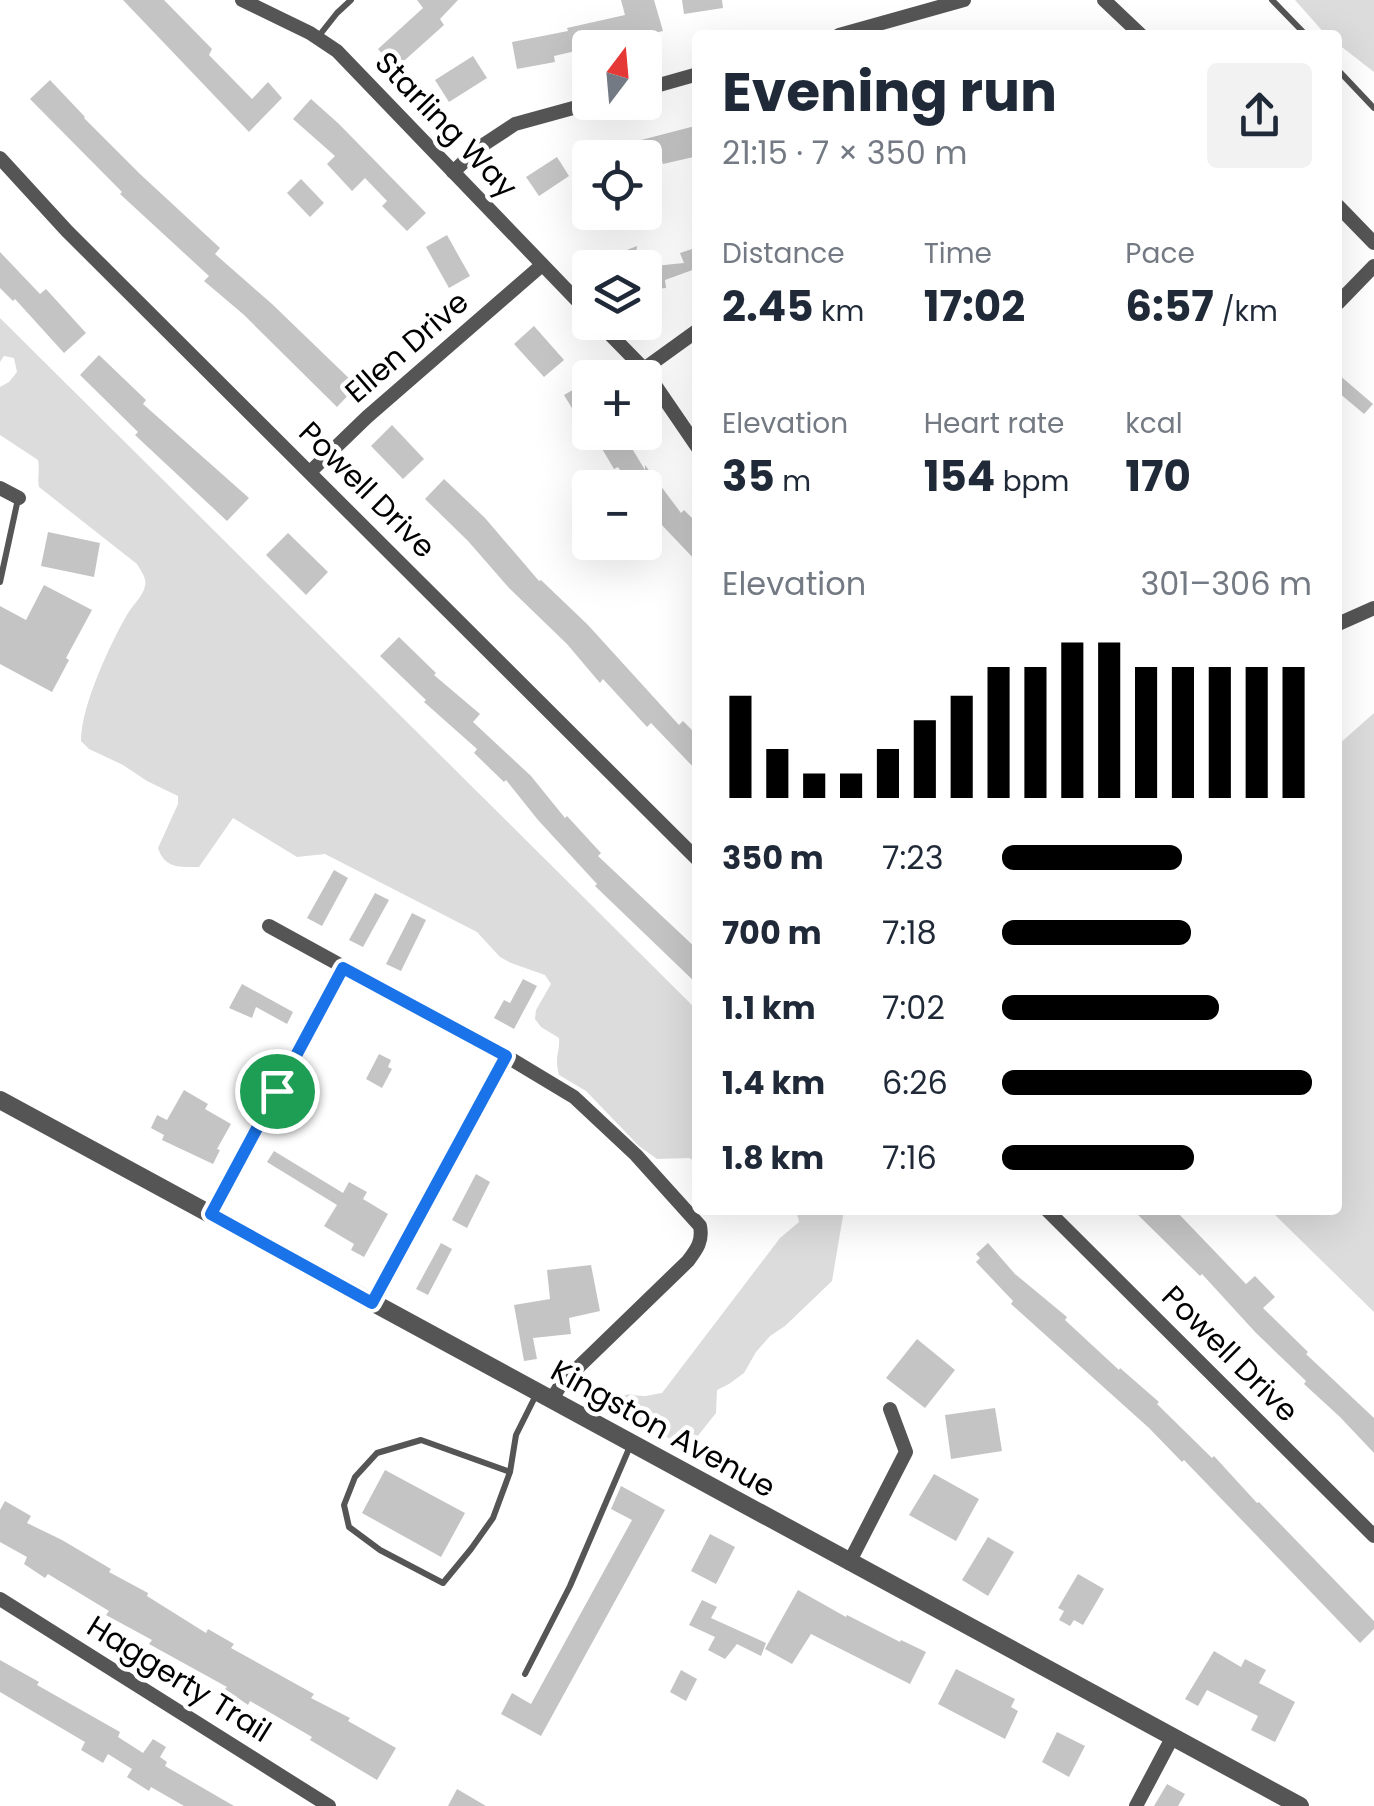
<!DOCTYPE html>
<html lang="en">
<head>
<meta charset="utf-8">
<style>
  body { margin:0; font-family:Poppins,sans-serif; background:#f2f2f3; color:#1f2937; height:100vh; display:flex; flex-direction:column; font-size:38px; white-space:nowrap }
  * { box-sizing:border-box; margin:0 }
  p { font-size:32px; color:#747a83 }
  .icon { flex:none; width:55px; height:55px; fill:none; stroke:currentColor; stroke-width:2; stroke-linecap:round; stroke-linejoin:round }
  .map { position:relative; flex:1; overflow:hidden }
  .side { position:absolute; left:692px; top:30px; width:650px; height:1185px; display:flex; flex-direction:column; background:#fff; border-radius:10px; box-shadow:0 10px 40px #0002 }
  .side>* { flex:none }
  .needle { width:65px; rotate:16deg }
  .tools { position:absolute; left:572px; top:30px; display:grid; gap:20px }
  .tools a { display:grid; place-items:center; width:90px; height:90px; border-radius:10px; background:#fff; box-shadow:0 10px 40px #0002; font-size:50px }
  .pin { position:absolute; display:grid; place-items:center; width:85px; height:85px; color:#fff; margin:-42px; border:5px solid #fff; border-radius:50%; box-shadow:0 2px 10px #0007 }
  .round { display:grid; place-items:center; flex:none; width:105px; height:105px; border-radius:10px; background:#f2f2f3 }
  .summary { display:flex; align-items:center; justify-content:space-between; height:170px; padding:0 30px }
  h1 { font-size:55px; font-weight:700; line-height:75px }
  .figures { display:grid; grid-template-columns:repeat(3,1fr); gap:15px; height:170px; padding:10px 30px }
  .figures div { display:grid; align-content:center }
  .figures b { font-size:42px; font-weight:700 }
  .figures small { font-size:28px; font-weight:400 }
  .figures p { font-size:28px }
  .chart { height:280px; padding:20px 30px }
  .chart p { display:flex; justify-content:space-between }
  .chart svg { width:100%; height:180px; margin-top:10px; stroke:#000; stroke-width:6 }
  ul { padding:0 30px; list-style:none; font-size:32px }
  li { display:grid; grid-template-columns:160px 120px 1fr; align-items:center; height:75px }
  li i { height:25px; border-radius:12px; background:#000 }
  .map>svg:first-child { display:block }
  .green { fill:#dcdcdc }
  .building { fill:#c4c4c4 }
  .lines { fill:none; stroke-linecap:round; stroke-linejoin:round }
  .service { stroke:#555; stroke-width:6 }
  .minor { stroke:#555; stroke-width:14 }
  .tertiary { stroke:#555; stroke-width:18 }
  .route-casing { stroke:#fff; stroke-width:20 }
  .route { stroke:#1a73e8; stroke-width:12 }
  .labels { text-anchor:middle; stroke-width:9; stroke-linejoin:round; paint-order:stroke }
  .street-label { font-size:30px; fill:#000; stroke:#fff }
</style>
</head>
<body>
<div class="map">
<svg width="1374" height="1806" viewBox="0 0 1374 1806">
  <rect width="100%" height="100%" fill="#fff"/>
  <g class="green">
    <path d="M 1295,0 L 1374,0 L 1374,72 L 1338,44 L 1338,35 L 1326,35 Z"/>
    <path d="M 0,318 L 697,1010 L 697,1162 L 689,1158 L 657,1159 L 639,1146 L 586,1091 L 559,1075 C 554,1056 560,1054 559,1038 L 541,1027 L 535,1019 L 536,1010 L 551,984 L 545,975 L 511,963 L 500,957 L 477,932 L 325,854 L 297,857 L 233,818 L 199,867 C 180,867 165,869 158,848 L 178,804 L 178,796 L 147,781 L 123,765 L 89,749 L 81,741 C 81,706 110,644 128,613 C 133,605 143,596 145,586 C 147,578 141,571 137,564 L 39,487 C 37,478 40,470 38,460 L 0,435 L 0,387 L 9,382 L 17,372 L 14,358 L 4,356 L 0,362 Z"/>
    <path d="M 1374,713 L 1374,1312 L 1270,1210 L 1338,1210 L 1338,745 Z"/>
    <path d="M 796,1210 L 844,1210 L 832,1281 L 785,1326 L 770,1336 L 756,1352 L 744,1373 L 729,1384 L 717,1390 L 716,1413 L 689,1447 L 614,1414 L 611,1409 C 621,1389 627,1395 645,1396 C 648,1396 659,1393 662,1393 L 780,1238 L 799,1222 Z"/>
  </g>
  <g class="building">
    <path d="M 123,0 L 164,0 L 212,49 L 209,55 L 252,99 L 268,82 L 282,98 L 249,132 Z"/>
    <path d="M 417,0 L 458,0 L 440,19 L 444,25 L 396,68 L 378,49 L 423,8 Z"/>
    <path d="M 621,0 L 654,0 L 663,31 L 554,56 L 555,62 L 517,69 L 512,42 L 568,31 L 567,28 L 625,15 Z"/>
    <path d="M 682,0 L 722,0 L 723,8 L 684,14 Z"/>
    <path d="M 473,56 L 487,78 L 449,102 L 435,80 Z"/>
    <path d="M 50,80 L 85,117 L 84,118 L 140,174 L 220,248 L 215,254 L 272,304 L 357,386 L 337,407 L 243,314 L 204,281 L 209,276 L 120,194 L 122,192 L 30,99 Z"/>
    <path d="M 311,99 L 339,124 L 426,213 L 407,231 L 382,206 L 387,201 L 365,178 L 352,191 L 327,164 L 335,156 L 293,119 Z"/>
    <path d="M 695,126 L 698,156 L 663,164 L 661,158 L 592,158 L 591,153 Z"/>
    <path d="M 557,157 L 569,176 L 539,196 L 526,177 Z"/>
    <path d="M 301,179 L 324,203 L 310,217 L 287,193 Z"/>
    <path d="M 447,235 L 470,276 L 449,288 L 426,247 Z"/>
    <path d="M 637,246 L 634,268 L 584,268 L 584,267 Z"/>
    <path d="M 698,247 L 698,268 L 665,280 L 666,288 L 645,290 L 645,267 L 684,263 L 680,253 Z"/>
    <path d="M 0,252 L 40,294 L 46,289 L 86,333 L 64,353 L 15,299 L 13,301 L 0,288 Z"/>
    <path d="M 534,326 L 564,360 L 544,377 L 514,344 Z"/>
    <path d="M 99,355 L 146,400 L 143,404 L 249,498 L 227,521 L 135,435 L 138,432 L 80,375 Z"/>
    <path d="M 1338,374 L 1373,404 L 1364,414 L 1338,392 Z"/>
    <path d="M 590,380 L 590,438 L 564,395 Z"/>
    <path d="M 392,425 L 424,459 L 403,479 L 371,446 Z"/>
    <path d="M 592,432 L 622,432 L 645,470 L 645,465 L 681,513 L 684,510 L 698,524 L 698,563 L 660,523 L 645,503 L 645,488 L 625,488 L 630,484 L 618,467 L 614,469 Z"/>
    <path d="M 444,479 L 485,518 L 539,581 L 541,580 L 588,625 L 679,725 L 683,721 L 698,736 L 698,772 L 651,723 L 647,727 L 603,679 L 600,683 L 567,644 L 509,588 L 468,541 L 425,499 Z"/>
    <path d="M 48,532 L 100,543 L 94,577 L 41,566 Z"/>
    <path d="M 288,533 L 328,572 L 306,595 L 266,555 Z"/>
    <path d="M 44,585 L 92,610 L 66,658 L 69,660 L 52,692 L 0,664 L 0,606 L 26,620 Z"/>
    <path d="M 399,637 L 436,673 L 434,675 L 480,714 L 473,722 L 531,776 L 565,818 L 567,816 L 601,853 L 598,856 L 698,950 L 698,985 L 595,886 L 597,884 L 538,820 L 506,780 L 504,782 L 474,753 L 477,749 L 424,702 L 426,700 L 380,656 Z"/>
    <path d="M 334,870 L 348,878 L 322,926 L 307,918 Z"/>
    <path d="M 375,893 L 389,900 L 363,947 L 349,940 Z"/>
    <path d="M 412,913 L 426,920 L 401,971 L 386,964 Z"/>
    <path d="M 523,979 L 537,986 L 514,1029 L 494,1018 L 504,1000 L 510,1003 Z"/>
    <path d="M 242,984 L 293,1012 L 287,1024 L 256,1007 L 252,1018 L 229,1008 Z"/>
    <path d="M 379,1054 L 391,1060 L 388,1067 L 392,1069 L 382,1088 L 366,1079 Z"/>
    <path d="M 184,1090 L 208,1104 L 205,1109 L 231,1124 L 217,1149 L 220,1150 L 213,1164 L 162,1140 L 164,1135 L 151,1128 L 157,1115 L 167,1120 Z"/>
    <path d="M 274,1151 L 343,1193 L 349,1182 L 367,1192 L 363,1199 L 388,1214 L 364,1257 L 351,1250 L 354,1244 L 324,1226 L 337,1205 L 267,1162 Z"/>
    <path d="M 476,1174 L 490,1182 L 467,1228 L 452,1220 Z"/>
    <path d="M 1133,1210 L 1175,1210 L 1246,1284 L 1255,1276 L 1275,1297 L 1263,1308 L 1308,1352 L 1306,1354 L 1374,1418 L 1374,1453 L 1340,1417 L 1304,1384 L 1306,1381 L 1256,1333 L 1202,1274 L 1200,1276 Z"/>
    <path d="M 441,1243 L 452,1249 L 428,1295 L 416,1289 Z"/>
    <path d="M 988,1243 L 1015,1274 L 1067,1317 L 1065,1320 L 1119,1370 L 1120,1368 L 1159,1402 L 1157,1404 L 1212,1458 L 1214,1456 L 1257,1503 L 1259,1502 L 1374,1621 L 1374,1629 L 1360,1643 L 1184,1460 L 1182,1462 L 1149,1428 L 1011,1304 L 1013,1301 L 976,1262 L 980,1258 L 976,1254 Z"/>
    <path d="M 591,1265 L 600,1311 L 569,1318 L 571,1334 L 533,1338 L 537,1359 L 524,1361 L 514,1305 L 550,1299 L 547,1270 Z"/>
    <path d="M 917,1339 L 955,1370 L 925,1408 L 886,1378 Z"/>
    <path d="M 995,1408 L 1002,1451 L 951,1459 L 945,1415 Z"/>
    <path d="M 385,1470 L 465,1513 L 441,1557 L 362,1513 Z"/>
    <path d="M 934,1474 L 979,1499 L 956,1541 L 909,1515 Z"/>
    <path d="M 621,1486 L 665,1510 L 541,1736 L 501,1714 L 512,1693 L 531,1704 L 632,1520 L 611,1509 Z"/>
    <path d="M 5,1501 L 31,1516 L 27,1523 L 62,1540 L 111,1569 L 109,1572 L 148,1593 L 147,1596 L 206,1633 L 208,1629 L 234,1644 L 231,1648 L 314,1694 L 311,1698 L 350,1718 L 348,1721 L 396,1748 L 377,1780 L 310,1740 L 312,1737 L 250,1701 L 248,1705 L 225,1689 L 227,1687 L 149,1644 L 152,1640 L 106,1615 L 109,1611 L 48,1574 L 45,1578 L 24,1564 L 27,1557 L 0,1542 L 0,1510 Z"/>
    <path d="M 710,1534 L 735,1547 L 716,1584 L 691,1571 Z"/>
    <path d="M 988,1537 L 1014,1552 L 988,1596 L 962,1580 Z"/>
    <path d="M 1078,1574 L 1104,1589 L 1083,1625 L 1074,1620 L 1070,1626 L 1059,1620 L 1064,1611 L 1058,1608 Z"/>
    <path d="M 798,1590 L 846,1617 L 847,1615 L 900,1642 L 901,1640 L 926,1652 L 910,1684 L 811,1634 L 792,1664 L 765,1649 Z"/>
    <path d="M 702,1600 L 717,1607 L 711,1618 L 766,1643 L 761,1656 L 737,1644 L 725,1659 L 708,1650 L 715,1637 L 689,1625 Z"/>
    <path d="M 1214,1651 L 1241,1667 L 1245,1659 L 1266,1670 L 1259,1683 L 1295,1702 L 1275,1742 L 1251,1730 L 1258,1716 L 1207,1690 L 1198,1706 L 1185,1699 Z"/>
    <path d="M 0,1660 L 39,1682 L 37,1685 L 120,1732 L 118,1737 L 143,1753 L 153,1739 L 166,1747 L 160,1757 L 167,1762 L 165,1766 L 234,1806 L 184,1806 L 151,1787 L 149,1791 L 127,1777 L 132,1769 L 108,1754 L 103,1763 L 81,1750 L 85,1742 L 0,1692 Z"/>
    <path d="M 956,1669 L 1015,1699 L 1011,1707 L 1018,1711 L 1005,1739 L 938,1704 Z"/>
    <path d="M 681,1670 L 697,1679 L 686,1701 L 670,1692 Z"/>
    <path d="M 1057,1732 L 1085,1746 L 1069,1777 L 1042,1762 Z"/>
    <path d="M 1167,1784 L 1185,1794 L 1178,1806 L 1154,1806 Z"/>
    <path d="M 457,1789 L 486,1806 L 448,1806 Z"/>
  </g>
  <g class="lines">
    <g class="service">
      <path d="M 1272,0 L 1306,35"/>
      <path d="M 318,37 L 337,13 L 351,0"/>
      <path d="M 1338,70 L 1374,108"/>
      <path d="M 0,582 L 18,499"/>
      <path d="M 510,1472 L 421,1440 L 377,1453 L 355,1477 L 344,1505 L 349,1527 L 380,1550 L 443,1583 L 471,1549 L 493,1518 L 510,1472 L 516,1435 L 537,1393"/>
      <path d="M 525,1674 L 570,1586 L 631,1444"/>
    </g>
    <g class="minor">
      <path d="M 242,0 L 310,33 L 337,51 L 590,314"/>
      <path d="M 1104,0 L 1141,35"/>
      <path d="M 839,35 L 964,0"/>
      <path d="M 645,89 L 698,74"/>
      <path d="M 0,158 L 67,231 L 698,860"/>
      <path d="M 453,172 L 480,147 L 515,124 L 595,102"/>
      <path d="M 1338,206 L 1374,243"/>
      <path d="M 1338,303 L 1374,266"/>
      <path d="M 598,322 L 644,369 L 698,448"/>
      <path d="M 644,369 L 698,330"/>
      <path d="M 310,472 L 367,417 L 542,265"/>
      <path d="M 0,488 L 19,498"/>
      <path d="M 1338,624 L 1374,608"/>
      <path d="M 269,926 L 506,1056 L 574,1097 L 636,1155 L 700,1226 C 703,1241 697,1249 688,1261 L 562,1383 L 552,1399"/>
      <path d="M 1047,1210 L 1374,1536"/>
      <path d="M 211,1214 L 343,968"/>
      <path d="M 372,1303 L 506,1056"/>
      <path d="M 849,1563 L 906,1452 L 890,1409"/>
      <path d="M 0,1599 L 329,1806"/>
      <path d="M 1136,1806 L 1172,1738"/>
    </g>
    <path class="tertiary" d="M 0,1100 L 1300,1806"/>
  </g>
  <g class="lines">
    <defs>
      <path id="route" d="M 343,968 L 506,1056 L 372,1303 L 211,1214 Z"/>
    </defs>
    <use href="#route" class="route-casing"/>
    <use href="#route" class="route"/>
  </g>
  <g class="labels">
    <g class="street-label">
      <text transform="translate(446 125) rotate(46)" y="10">Starling Way</text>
      <text transform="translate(407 347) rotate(-41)" y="10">Ellen Drive</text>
      <text transform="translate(367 490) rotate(45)" y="10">Powell Drive</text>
      <text transform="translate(1230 1354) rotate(45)" y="10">Powell Drive</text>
      <text transform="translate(663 1429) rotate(29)" y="10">Kingston Avenue</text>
      <text transform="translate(179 1679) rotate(32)" y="10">Haggerty Trail</text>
    </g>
  </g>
</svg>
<div class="tools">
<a><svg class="needle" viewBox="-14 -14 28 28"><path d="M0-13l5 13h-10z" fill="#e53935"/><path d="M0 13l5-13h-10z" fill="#747a83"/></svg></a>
<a><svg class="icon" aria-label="locate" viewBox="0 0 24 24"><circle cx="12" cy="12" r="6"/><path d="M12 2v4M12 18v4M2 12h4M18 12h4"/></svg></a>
<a><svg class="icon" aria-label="layers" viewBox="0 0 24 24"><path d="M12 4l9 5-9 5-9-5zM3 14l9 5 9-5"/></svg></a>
<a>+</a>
<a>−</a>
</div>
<div class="pin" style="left:277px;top:1091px;background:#1e9e55"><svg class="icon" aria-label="arrive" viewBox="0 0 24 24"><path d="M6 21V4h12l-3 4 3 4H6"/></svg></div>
<section class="side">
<div class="summary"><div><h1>Evening run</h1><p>21:15 · 7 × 350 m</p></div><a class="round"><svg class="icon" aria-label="share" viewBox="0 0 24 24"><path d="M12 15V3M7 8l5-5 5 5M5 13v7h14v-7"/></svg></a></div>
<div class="figures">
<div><p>Distance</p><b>2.45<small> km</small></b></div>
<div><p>Time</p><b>17:02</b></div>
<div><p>Pace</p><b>6:57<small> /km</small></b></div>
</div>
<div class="figures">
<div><p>Elevation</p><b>35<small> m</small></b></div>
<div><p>Heart rate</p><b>154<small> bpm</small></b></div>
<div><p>kcal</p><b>170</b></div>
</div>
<div class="chart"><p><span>Elevation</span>301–306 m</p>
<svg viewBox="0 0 160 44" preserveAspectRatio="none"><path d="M5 44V19M15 44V32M25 44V38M35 44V38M45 44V32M55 44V25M65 44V19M75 44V12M85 44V12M95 44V6M105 44V6M115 44V12M125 44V12M135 44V12M145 44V12M155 44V12"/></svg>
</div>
<ul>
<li><b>350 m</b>7:23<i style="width:58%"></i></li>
<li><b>700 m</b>7:18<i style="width:61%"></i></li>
<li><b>1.1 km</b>7:02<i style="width:70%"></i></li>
<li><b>1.4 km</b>6:26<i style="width:100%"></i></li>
<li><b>1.8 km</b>7:16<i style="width:62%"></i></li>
</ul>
</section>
</div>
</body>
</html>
